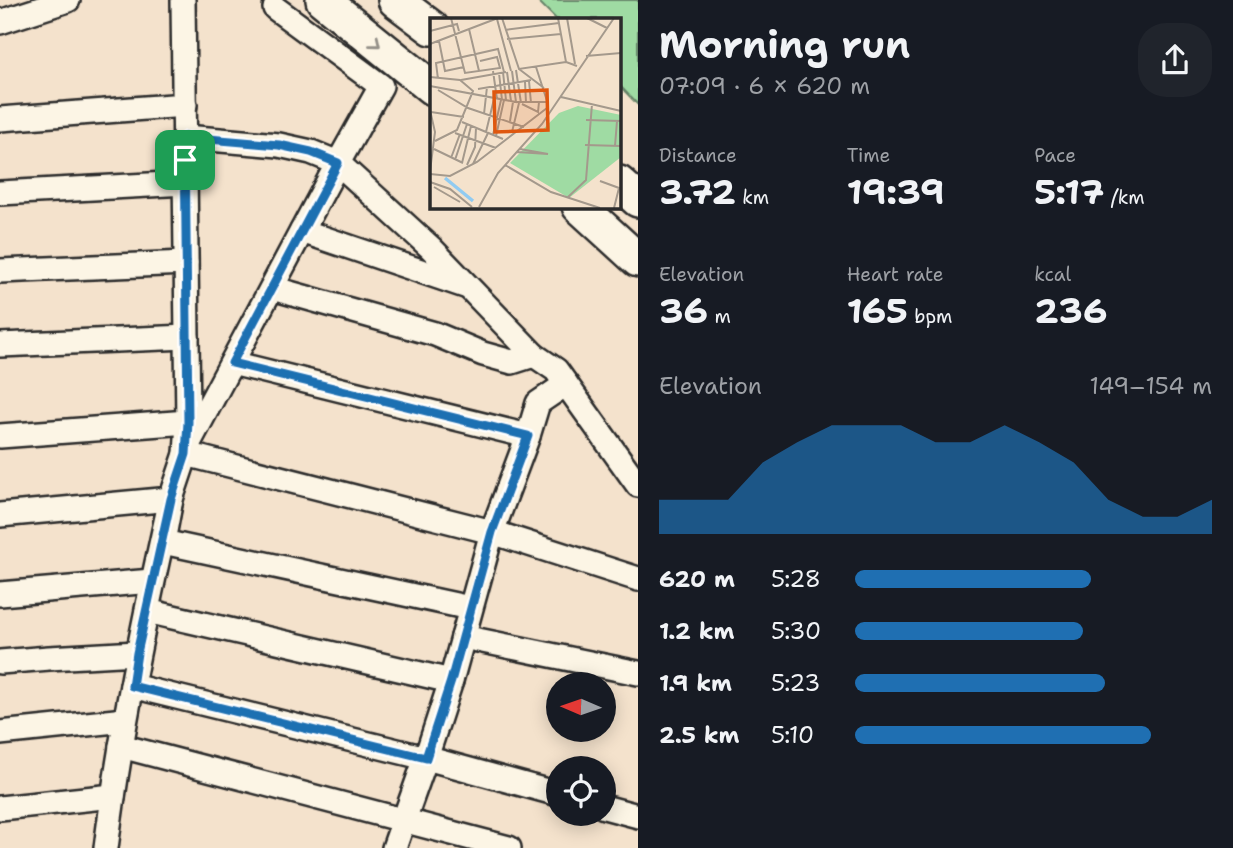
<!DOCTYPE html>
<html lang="en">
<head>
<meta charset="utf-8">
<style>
  body { margin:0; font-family:"Shantell Sans",sans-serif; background:#20242c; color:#f1f3f6; height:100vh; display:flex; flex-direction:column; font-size:26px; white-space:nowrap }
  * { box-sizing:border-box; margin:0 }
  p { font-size:23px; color:#9ea1a6 }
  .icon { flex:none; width:38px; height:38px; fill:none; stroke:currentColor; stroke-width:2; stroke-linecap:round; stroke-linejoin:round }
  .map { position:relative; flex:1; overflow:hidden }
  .panel { display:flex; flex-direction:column; background:#171b24; width:595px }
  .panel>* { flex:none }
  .needle { width:46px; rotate:272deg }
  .buttons { position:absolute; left:546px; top:672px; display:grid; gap:14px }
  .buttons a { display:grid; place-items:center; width:70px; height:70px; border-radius:50%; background:#171b24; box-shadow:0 4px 18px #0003; font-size:35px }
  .pin { position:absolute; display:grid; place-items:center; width:60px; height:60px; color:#fff; margin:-30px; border-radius:14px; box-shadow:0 4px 10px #0006 }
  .round { display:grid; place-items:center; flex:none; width:74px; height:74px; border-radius:28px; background:#20242c }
  .head { display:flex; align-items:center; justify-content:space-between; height:119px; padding:0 21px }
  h1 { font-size:38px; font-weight:700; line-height:52px }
  .figures { display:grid; grid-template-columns:repeat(3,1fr); gap:10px; height:119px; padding:7px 21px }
  .figures div { display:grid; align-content:center }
  .figures b { font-size:35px; font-weight:700 }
  .figures small { font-size:19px; font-weight:400 }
  .figures p { font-size:19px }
  .chart { height:196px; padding:14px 21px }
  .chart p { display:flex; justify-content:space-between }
  .chart svg { width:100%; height:126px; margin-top:7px; fill:#1f6fb2; opacity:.7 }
  ul { padding:0 21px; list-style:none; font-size:23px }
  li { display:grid; grid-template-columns:112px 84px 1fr; align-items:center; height:52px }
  li i { height:18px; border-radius:9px; background:#1f6fb2 }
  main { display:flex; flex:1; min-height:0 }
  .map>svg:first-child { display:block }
  .green { fill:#9fdba3; stroke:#658367; stroke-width:2 }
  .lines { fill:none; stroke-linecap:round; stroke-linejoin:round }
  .minor-casing { stroke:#2b2b2b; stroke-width:28 }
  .secondary-casing { stroke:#2b2b2b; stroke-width:38 }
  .minor { stroke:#fcf5e5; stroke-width:23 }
  .secondary { stroke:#fcf5e5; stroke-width:33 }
  .oneway { stroke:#949088 }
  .route-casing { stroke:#fff; stroke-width:14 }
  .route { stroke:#1f6fb2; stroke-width:9 }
  .inset-river { fill:none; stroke:#91cbf1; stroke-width:3.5 }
  .inset-road { fill:none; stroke:#a4998c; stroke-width:2 }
  .view { fill:#df570e; fill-opacity:0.15; stroke:#df570e; stroke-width:3.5 }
  .inset-edge { fill:none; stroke:#2b2b2b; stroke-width:3.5 }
</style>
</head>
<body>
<main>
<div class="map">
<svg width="638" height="848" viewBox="0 0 638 848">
  <rect width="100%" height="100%" fill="#f4e2cc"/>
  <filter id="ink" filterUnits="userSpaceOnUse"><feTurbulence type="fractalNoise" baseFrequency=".0143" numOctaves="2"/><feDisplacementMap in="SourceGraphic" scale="14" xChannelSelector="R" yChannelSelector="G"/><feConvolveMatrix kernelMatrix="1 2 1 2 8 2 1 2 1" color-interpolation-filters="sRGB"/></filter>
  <g filter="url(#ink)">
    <path class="green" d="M 537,0 L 638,0 L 638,105 L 619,85 L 619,19 L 556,19 Z"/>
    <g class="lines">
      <defs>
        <g id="minor">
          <path d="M 183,0 L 188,422 L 186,454 L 171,499 L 163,542 L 470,608"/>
          <path d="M 275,8 L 381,86 L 338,163 L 431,248 L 534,355 L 556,370 L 638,485"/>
          <path d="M 0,22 L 68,0"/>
          <path d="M 0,119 L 185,105"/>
          <path d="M 185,137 L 279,145 L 311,152 L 338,163 L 190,441"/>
          <path d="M 0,193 L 186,183"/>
          <path d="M 302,231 L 465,286"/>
          <path d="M 0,271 L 186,263"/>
          <path d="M 272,288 L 435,334 L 483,354 L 512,362 L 534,355"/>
          <path d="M 0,345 L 187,337"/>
          <path d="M 232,363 L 528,436"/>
          <path d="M 0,436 L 188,422"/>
          <path d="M 186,454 L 492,532 L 638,579"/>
          <path d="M 0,515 L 171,499 C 145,615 121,730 106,848"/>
          <path d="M 0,594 L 152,581"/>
          <path d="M 147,611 L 451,681"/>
          <path d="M 463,637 L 638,673"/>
          <path d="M 0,662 L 49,658 L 137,653"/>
          <path d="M 132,686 L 426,758 L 558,794"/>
          <path d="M 0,733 L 125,720"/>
          <path d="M 121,746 L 509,848"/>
          <path d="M 604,807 L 638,816"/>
          <path d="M 0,808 L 113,796"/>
          <path d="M 394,848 L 426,758 L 451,681 L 492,532 L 528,436 L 538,403 L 566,384"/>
        </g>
        <g id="secondary">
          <path d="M 323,0 L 432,88"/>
          <path d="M 395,0 L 432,28"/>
          <path d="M 619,183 L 638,200"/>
          <path d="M 579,206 L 638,260"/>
        </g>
      </defs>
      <use href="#minor" class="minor-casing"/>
      <use href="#secondary" class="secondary-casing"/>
      <use href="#minor" class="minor"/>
      <use href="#secondary" class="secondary"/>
    </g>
    <defs><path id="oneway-chevron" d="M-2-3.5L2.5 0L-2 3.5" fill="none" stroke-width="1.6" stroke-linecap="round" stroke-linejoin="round" transform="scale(1.75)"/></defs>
    <use class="oneway" href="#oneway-chevron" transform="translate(376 43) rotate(39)"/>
  </g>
  <g class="lines" filter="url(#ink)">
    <defs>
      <path id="route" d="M 185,137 L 279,145 L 311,152 L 338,163 L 232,363 L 528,436 L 492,532 L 451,681 L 426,758 L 132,686 L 137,653 L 171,499 L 186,454 L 188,422 Z"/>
    </defs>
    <use href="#route" class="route-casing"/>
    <use href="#route" class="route"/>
  </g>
  <g transform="translate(430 18)">
    <rect width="191" height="191" fill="#f4e2cc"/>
    <path d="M 148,88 L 191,97 L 191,139 L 139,180 L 80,145 L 129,95 Z" fill="#9fdba3"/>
    <path class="inset-river" d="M 15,160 L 43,183"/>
    <path class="inset-road" d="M 21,0 L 35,55 L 70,50 L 67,39 L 50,43M 72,0 L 89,51 L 136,44M 128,0 L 136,44 L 147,48M 137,0 L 145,46M 157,0 L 177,10M 67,1 L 81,53M 39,11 L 49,53M 75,12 L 129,5M 0,13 L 27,6 L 29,13M 77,21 L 131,16M 9,23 L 15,53 L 34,49M 0,26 L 68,0M 156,38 L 191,35M 106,49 L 118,86M 89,51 L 114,70M 86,52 L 91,85M 63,53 L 67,81M 73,54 L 76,82M 77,54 L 81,83M 69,55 L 72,82M 0,59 L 30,62 L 43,73 L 27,112 L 5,123M 8,61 L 6,45 L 68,31 L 74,54M 31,62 L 76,54M 99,63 L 101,85M 95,64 L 96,85M 0,68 L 86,84 L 82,53M 48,71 L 101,62M 8,72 L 38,90 L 94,109M 131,79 L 191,93M 92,86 L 108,94 L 109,84M 0,92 L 5,114 L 0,153M 1,94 L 34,99M 54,96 L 57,69M 156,102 L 191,103M 80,103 L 83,84 L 118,84M 32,104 L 73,121M 56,114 L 64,81M 82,114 L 89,85M 25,115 L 66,130M 63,117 L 71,82M 66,118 L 74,82M 155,127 L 191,128M 185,128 L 187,103M 4,131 L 33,145M 87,134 L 118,136 L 90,131M 21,140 L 30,116M 25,142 L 37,106M 32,145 L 41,108M 43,146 L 58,115M 37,147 L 45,129 L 46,110M 75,147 L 121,174 L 170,190M 0,156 L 20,158 L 47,144 L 117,90M 170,163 L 189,170 L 184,190M 0,164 L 20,171 L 42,189M 4,169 L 30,184M 138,179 L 156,162 L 162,86M 49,189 L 68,155 L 112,106 L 184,0"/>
    <path class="view" d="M 117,72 L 118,112 L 65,114 L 64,74 Z"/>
    <rect width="191" height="191" class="inset-edge"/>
  </g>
</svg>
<div class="buttons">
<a><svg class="needle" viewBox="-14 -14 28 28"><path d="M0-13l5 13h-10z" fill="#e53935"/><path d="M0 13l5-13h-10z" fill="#9ea1a6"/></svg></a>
<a><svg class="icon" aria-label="locate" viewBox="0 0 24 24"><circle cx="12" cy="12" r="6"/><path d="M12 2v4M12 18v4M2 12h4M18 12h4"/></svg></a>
</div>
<div class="pin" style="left:185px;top:160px;background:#1e9e55"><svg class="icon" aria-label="arrive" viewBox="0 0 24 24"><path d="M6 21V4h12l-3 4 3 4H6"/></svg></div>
</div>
<section class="panel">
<div class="head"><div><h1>Morning run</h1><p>07:09 · 6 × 620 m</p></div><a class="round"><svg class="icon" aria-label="share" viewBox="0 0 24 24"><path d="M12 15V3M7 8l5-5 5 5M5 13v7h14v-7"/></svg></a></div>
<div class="figures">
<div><p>Distance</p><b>3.72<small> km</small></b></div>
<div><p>Time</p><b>19:39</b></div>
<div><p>Pace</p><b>5:17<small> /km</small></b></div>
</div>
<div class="figures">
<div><p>Elevation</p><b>36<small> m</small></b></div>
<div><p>Heart rate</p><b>165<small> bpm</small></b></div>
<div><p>kcal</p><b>236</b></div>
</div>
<div class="chart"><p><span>Elevation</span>149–154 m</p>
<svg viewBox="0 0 160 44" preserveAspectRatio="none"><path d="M0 44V32L10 32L20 32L30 19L40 12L50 6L60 6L70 6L80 12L90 12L100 6L110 12L120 19L130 32L140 38L150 38L160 32V44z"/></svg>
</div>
<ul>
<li><b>620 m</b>5:28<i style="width:66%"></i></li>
<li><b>1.2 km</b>5:30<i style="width:64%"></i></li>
<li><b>1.9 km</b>5:23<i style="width:70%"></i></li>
<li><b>2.5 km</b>5:10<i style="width:83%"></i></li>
</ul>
</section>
</main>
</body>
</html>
